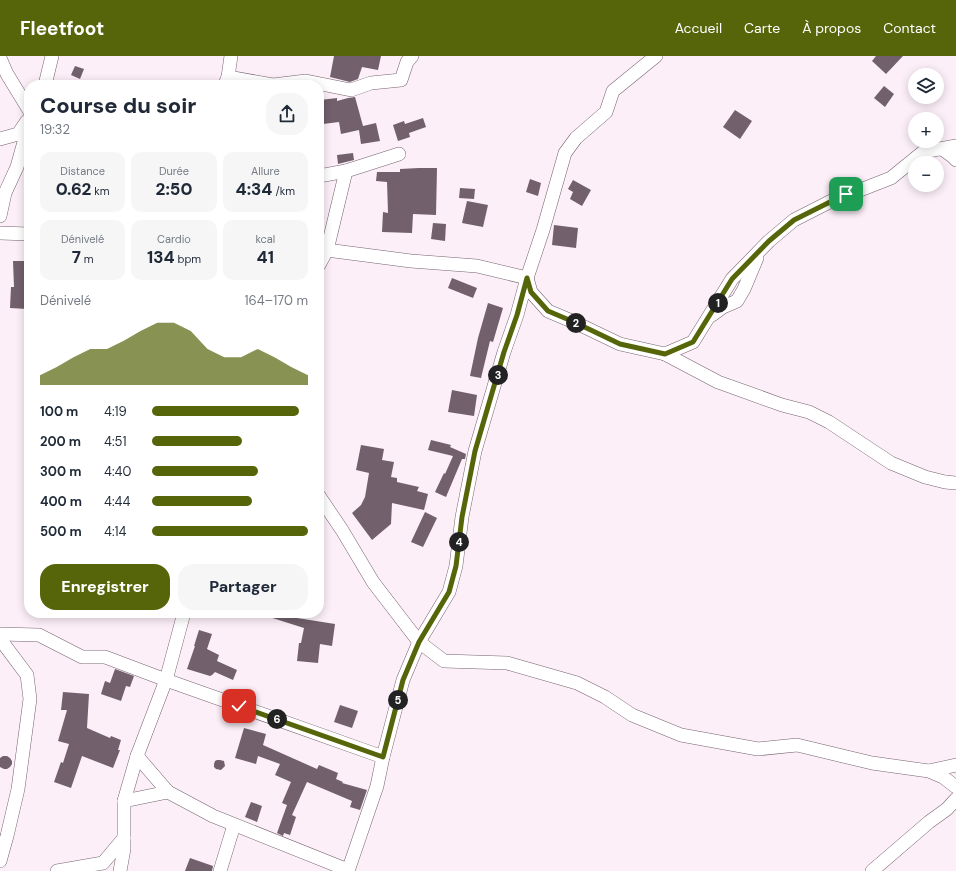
<!DOCTYPE html>
<html lang="fr">
<head>
<meta charset="utf-8">
<style>
  body { margin:0; font-family:"DM Sans",sans-serif; background:#f6f6f7; color:#1f2937; height:100vh; display:flex; flex-direction:column; font-size:15px; white-space:nowrap }
  * { box-sizing:border-box; margin:0 }
  p { font-size:13px; color:#747a83 }
  .icon { flex:none; width:22px; height:22px; fill:none; stroke:currentColor; stroke-width:2; stroke-linecap:round; stroke-linejoin:round }
  .map { position:relative; flex:1; overflow:hidden }
  .details { position:absolute; left:24px; top:24px; width:300px; height:538px; display:flex; flex-direction:column; background:#fff; border-radius:16px; box-shadow:0 2px 10px #0003 }
  .details>* { flex:none }
  .buttons { position:absolute; left:908px; top:12px; display:grid; gap:8px }
  .buttons a { display:grid; place-items:center; width:36px; height:36px; border-radius:50%; background:#fff; box-shadow:0 2px 10px #0003; font-size:20px }
  .pin { position:absolute; display:grid; place-items:center; width:34px; height:34px; color:#fff; margin:-17px; border-radius:8px; box-shadow:0 2px 6px #0006 }
  .km { position:absolute; width:20px; height:20px; margin:-10px; border-radius:50%; background:#222; color:#fff; font-size:11px; line-height:20px; text-align:center }
  .round { display:grid; place-items:center; flex:none; width:42px; height:42px; border-radius:16px; background:#f6f6f7 }
  .overview { display:flex; align-items:center; justify-content:space-between; height:68px; padding:0 16px }
  h1 { font-size:22px; font-weight:800; line-height:30px }
  .metrics { display:grid; grid-template-columns:repeat(3,1fr); gap:6px; height:68px; padding:4px 16px }
  .metrics div { display:grid; align-content:center; border-radius:10px; background:#f6f6f7; text-align:center }
  .metrics b { font-size:17px; font-weight:800 }
  .metrics small { font-size:11px; font-weight:400 }
  .metrics p { font-size:11px }
  .chart { height:112px; padding:8px 16px }
  .chart p { display:flex; justify-content:space-between }
  .chart svg { width:100%; height:72px; margin-top:4px; fill:#57650a; opacity:.7 }
  .button { display:flex; gap:8px; margin-top:auto; padding:8px 16px }
  .button a { flex:1; height:46px; border-radius:16px; background:#57650a; color:#fff; font-size:16px; font-weight:800; line-height:46px; text-align:center }
  .button a+a { background:#f6f6f7; color:#1f2937 }
  ul { padding:0 16px; list-style:none; font-size:13px }
  li { display:grid; grid-template-columns:64px 48px 1fr; align-items:center; height:30px }
  li i { height:10px; border-radius:5px; background:#57650a }
  header { display:flex; align-items:center; gap:24px; box-sizing:border-box; height:56px; padding:0 20px; background:#57650a; color:#fff }
  header strong { font-size:19px }
  nav { display:flex; gap:22px; margin-inline-start:auto; font-size:14px }
  .map>svg:first-child { display:block }
  .building { fill:#72606c }
  .lines { fill:none; stroke-linecap:round; stroke-linejoin:round }
  .minor-casing { stroke:#766370; stroke-width:14 }
  .minor { stroke:#fff; stroke-width:13 }
  .route-casing { stroke:#fff; stroke-width:8 }
  .route { stroke:#57650a; stroke-width:5 }
</style>
</head>
<body>
<header>
<strong>Fleetfoot</strong>
<nav><a>Accueil</a><a>Carte</a><a>À propos</a><a>Contact</a></nav>
</header>
<div class="map">
<svg width="956" height="815" viewBox="0 0 956 815">
  <rect width="100%" height="100%" fill="#fceff8"/>
  <g class="building">
    <path d="M 334,0 L 381,0 L 378,14 L 362,11 L 358,23 L 350,26 L 330,21 Z"/>
    <path d="M 876,0 L 903,0 L 886,18 L 872,5 Z"/>
    <path d="M 75,10 L 84,13 L 80,23 L 71,19 Z"/>
    <path d="M 884,30 L 894,38 L 885,51 L 874,42 Z"/>
    <path d="M 355,41 L 363,70 L 376,67 L 380,85 L 361,88 L 359,74 L 341,78 L 339,66 L 323,68 L 320,44 L 337,42 L 337,45 L 348,42 Z"/>
    <path d="M 735,54 L 752,65 L 740,83 L 723,71 Z"/>
    <path d="M 423,62 L 426,71 L 409,77 L 410,81 L 398,85 L 393,69 L 404,65 L 405,68 Z"/>
    <path d="M 353,97 L 354,104 L 338,108 L 337,99 Z"/>
    <path d="M 419,112 L 437,112 L 436,159 L 413,158 L 412,177 L 382,176 L 383,156 L 388,157 L 387,126 L 376,125 L 377,116 L 400,116 L 400,113 Z"/>
    <path d="M 530,123 L 541,127 L 538,140 L 526,136 Z"/>
    <path d="M 573,124 L 591,134 L 582,150 L 570,143 L 573,136 L 568,133 Z"/>
    <path d="M 460,132 L 475,133 L 474,143 L 459,142 Z"/>
    <path d="M 467,145 L 488,149 L 483,171 L 462,167 Z"/>
    <path d="M 433,167 L 446,168 L 445,185 L 431,183 Z"/>
    <path d="M 554,169 L 578,172 L 576,192 L 552,189 Z"/>
    <path d="M 13,205 L 29,205 L 29,227 L 27,253 L 10,252 L 11,231 L 14,231 Z"/>
    <path d="M 452,222 L 477,232 L 473,242 L 448,232 Z"/>
    <path d="M 488,247 L 503,252 L 493,286 L 490,285 L 481,322 L 470,320 L 478,282 Z"/>
    <path d="M 452,334 L 477,339 L 474,360 L 448,356 Z"/>
    <path d="M 431,384 L 451,389 L 450,391 L 466,398 L 465,403 L 462,403 L 446,441 L 435,436 L 444,417 L 445,418 L 453,400 L 428,394 Z"/>
    <path d="M 361,389 L 384,393 L 382,404 L 394,406 L 391,421 L 397,422 L 397,426 L 419,431 L 417,435 L 428,438 L 424,454 L 392,447 L 391,468 L 372,484 L 352,457 L 361,449 L 365,441 L 369,417 L 356,414 Z"/>
    <path d="M 425,456 L 437,462 L 423,491 L 411,486 Z"/>
    <path d="M 264,557 L 299,557 L 297,562 L 335,568 L 332,590 L 320,588 L 318,607 L 297,605 L 299,587 L 301,587 L 304,572 L 263,559 Z"/>
    <path d="M 199,574 L 212,578 L 207,593 L 219,599 L 217,605 L 237,614 L 233,624 L 215,616 L 212,619 L 210,620 L 187,613 L 195,590 L 194,590 Z"/>
    <path d="M 115,613 L 134,620 L 130,631 L 126,630 L 121,645 L 101,638 L 105,625 L 110,627 Z"/>
    <path d="M 63,636 L 89,638 L 87,672 L 110,682 L 111,680 L 121,684 L 118,694 L 120,694 L 113,712 L 82,700 L 71,732 L 54,726 L 61,706 L 63,707 L 69,688 L 58,685 L 67,654 L 61,654 Z"/>
    <path d="M 340,649 L 358,655 L 352,672 L 334,666 Z"/>
    <path d="M 244,672 L 266,678 L 263,689 L 317,713 L 319,709 L 338,717 L 336,723 L 343,726 L 342,727 L 367,734 L 360,754 L 350,751 L 352,745 L 307,726 L 292,759 L 296,761 L 290,779 L 284,777 L 283,780 L 277,777 L 287,749 L 282,747 L 291,726 L 275,719 L 280,708 L 258,700 L 256,708 L 235,702 Z"/>
    <path d="M 3,700 L 7,700 L 10,702 L 12,705 L 12,708 L 10,711 L 7,713 L 4,713 L 0,711 L 0,702 Z"/>
    <path d="M 217,704 L 220,704 L 224,705 L 225,710 L 221,714 L 216,713 L 214,711 L 214,708 L 215,705 Z"/>
    <path d="M 251,746 L 262,750 L 257,766 L 245,761 Z"/>
    <path d="M 190,802 L 213,810 L 212,815 L 185,815 Z"/>
  </g>
  <g class="lines">
    <defs>
      <g id="minor">
        <path d="M 0,2 L 7,18 L 29,54"/>
        <path d="M 228,21 L 273,29 L 306,25 L 351,34 L 371,27 L 401,24 L 407,6 L 412,0"/>
        <path d="M 225,28 L 228,21 L 231,0"/>
        <path d="M 45,29 L 52,0"/>
        <path d="M 0,83 L 18,78 L 27,65"/>
        <path d="M 942,93 L 952,100 L 956,104"/>
        <path d="M 319,120 L 346,115 L 399,98"/>
        <path d="M 0,160 L 5,137 L 17,111 L 29,68"/>
        <path d="M 0,177 L 29,178"/>
        <path d="M 319,193 L 411,205 L 477,210 L 527,222 L 531,236 L 548,255 L 574,266 L 620,288 L 665,298 L 693,286 L 732,223 L 769,185 L 794,164 L 845,138 L 850,138 L 891,122 L 923,96 L 956,90"/>
        <path d="M 319,209 L 327,194 L 346,115"/>
        <path d="M 712,259 L 723,251 L 737,245 L 744,233 L 757,202"/>
        <path d="M 665,298 L 718,326 L 782,349 L 809,356 L 829,366 L 891,407 L 925,421 L 945,426 L 956,427"/>
        <path d="M 319,440 L 342,474 L 373,526 L 419,586 L 444,605 L 507,607 L 577,627 L 605,641 L 632,659 L 681,679 L 758,693 L 797,689 L 872,707 L 929,715 L 943,721 L 956,731"/>
        <path d="M 0,578 L 39,579 L 82,601 L 105,601 L 166,624 L 383,701"/>
        <path d="M 0,583 L 27,619 L 30,643 L 18,733 L 7,780 L 0,805"/>
        <path d="M 137,700 L 168,736 L 213,760 L 348,814"/>
        <path d="M 929,715 L 956,709"/>
        <path d="M 124,745 L 168,736"/>
        <path d="M 57,815 L 103,807 L 124,782"/>
        <path d="M 120,815 L 124,793 L 124,745 L 137,700 L 166,624 L 184,557"/>
        <path d="M 220,815 L 234,769"/>
        <path d="M 348,815 L 377,730 L 383,701 L 403,624 L 419,586 L 449,536 L 456,510 L 462,461 L 475,395 L 504,296 L 517,259 L 527,222 L 543,174 L 565,97 L 576,82 L 606,56 L 613,35 L 656,0"/>
        <path d="M 872,815 L 929,766 L 947,753 L 956,743"/>
      </g>
    </defs>
    <use href="#minor" class="minor-casing"/>
    <use href="#minor" class="minor"/>
  </g>
  <g class="lines">
    <defs>
      <path id="route" d="M 239,650 L 383,701 L 403,624 L 419,586 L 449,536 L 456,510 L 462,461 L 475,395 L 504,296 L 517,259 L 527,222 L 531,236 L 548,255 L 574,266 L 620,288 L 665,298 L 693,286 L 732,223 L 769,185 L 794,164 L 846,138"/>
    </defs>
    <use href="#route" class="route-casing"/>
    <use href="#route" class="route"/>
  </g>
</svg>
<div class="buttons">
<a><svg class="icon" aria-label="layers" viewBox="0 0 24 24"><path d="M12 4l9 5-9 5-9-5zM3 14l9 5 9-5"/></svg></a>
<a>+</a>
<a>−</a>
</div>
<div class="pin" style="left:846px;top:138px;background:#1e9e55"><svg class="icon" aria-label="arrive" viewBox="0 0 24 24"><path d="M6 21V4h12l-3 4 3 4H6"/></svg></div>
<div class="pin" style="left:239px;top:650px;background:#d93025"><svg class="icon" aria-label="check" viewBox="0 0 24 24"><path d="M5 12l5 5 9-10"/></svg></div>
<b class="km" style="left:718px;top:247px">1</b>
<b class="km" style="left:576px;top:267px">2</b>
<b class="km" style="left:498px;top:319px">3</b>
<b class="km" style="left:459px;top:486px">4</b>
<b class="km" style="left:398px;top:644px">5</b>
<b class="km" style="left:277px;top:663px">6</b>
<section class="details">
<div class="overview"><div><h1>Course du soir</h1><p>19:32</p></div><a class="round"><svg class="icon" aria-label="share" viewBox="0 0 24 24"><path d="M12 15V3M7 8l5-5 5 5M5 13v7h14v-7"/></svg></a></div>
<div class="metrics">
<div><p>Distance</p><b>0.62<small> km</small></b></div>
<div><p>Durée</p><b>2:50</b></div>
<div><p>Allure</p><b>4:34<small> /km</small></b></div>
</div>
<div class="metrics">
<div><p>Dénivelé</p><b>7<small> m</small></b></div>
<div><p>Cardio</p><b>134<small> bpm</small></b></div>
<div><p>kcal</p><b>41</b></div>
</div>
<div class="chart"><p><span>Dénivelé</span>164–170 m</p>
<svg viewBox="0 0 160 44" preserveAspectRatio="none"><path d="M0 44V38L10 33L20 27L30 22L40 22L50 17L60 11L70 6L80 6L90 11L100 22L110 27L120 27L130 22L140 27L150 33L160 38V44z"/></svg>
</div>
<ul>
<li><b>100 m</b>4:19<i style="width:94%"></i></li>
<li><b>200 m</b>4:51<i style="width:58%"></i></li>
<li><b>300 m</b>4:40<i style="width:68%"></i></li>
<li><b>400 m</b>4:44<i style="width:64%"></i></li>
<li><b>500 m</b>4:14<i style="width:100%"></i></li>
</ul>
<div class="button"><a>Enregistrer</a><a>Partager</a></div>
</section>
</div>
</body>
</html>
